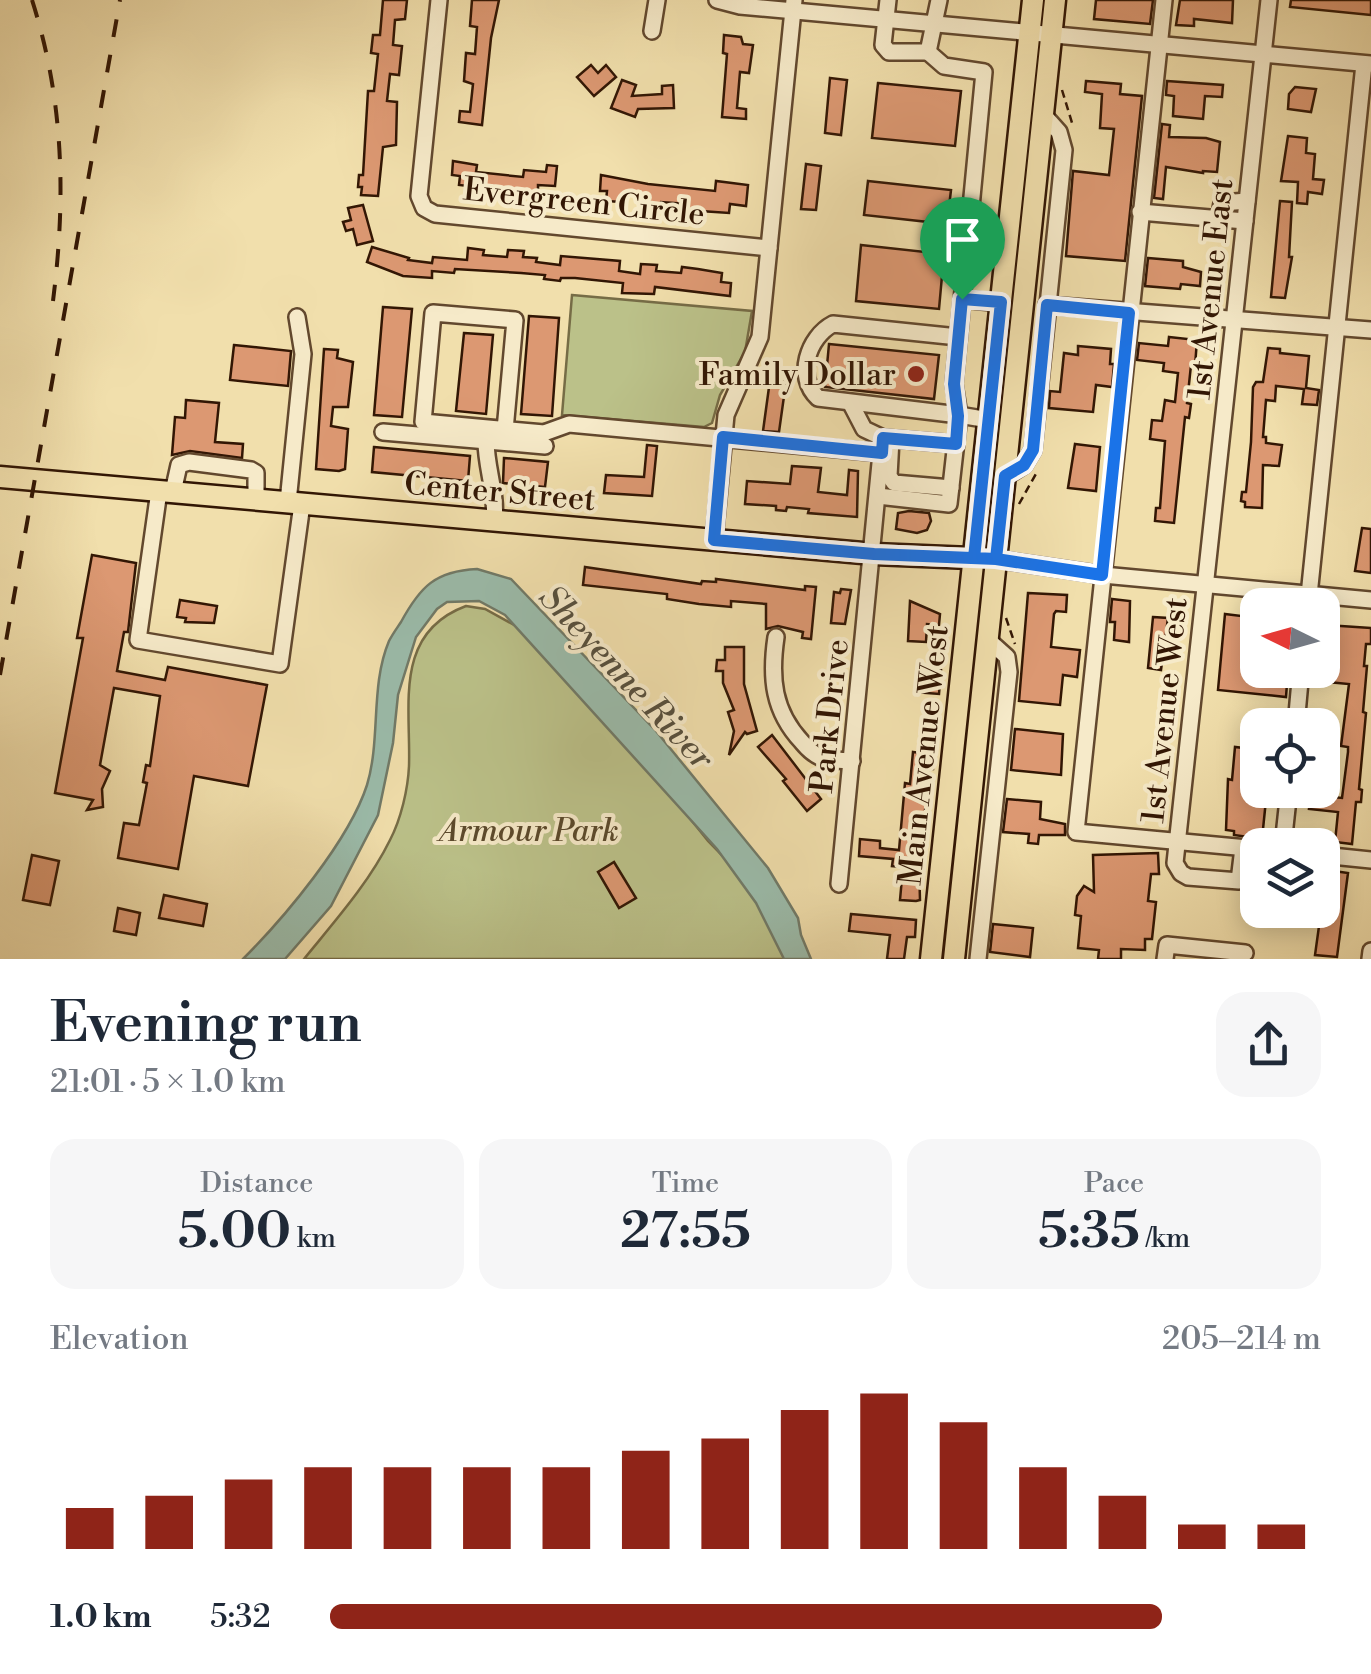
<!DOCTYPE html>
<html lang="en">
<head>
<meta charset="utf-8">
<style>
  body { margin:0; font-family:"Libre Bodoni",serif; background:#f6f6f7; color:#1f2937; height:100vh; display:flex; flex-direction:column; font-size:38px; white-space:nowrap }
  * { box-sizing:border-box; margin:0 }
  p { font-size:32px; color:#747a83 }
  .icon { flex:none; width:55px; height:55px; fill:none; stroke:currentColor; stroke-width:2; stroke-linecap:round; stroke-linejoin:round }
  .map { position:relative; height:959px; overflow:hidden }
  .details { display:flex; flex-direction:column; background:#fff; flex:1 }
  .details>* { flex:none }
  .needle { width:65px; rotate:275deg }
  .buttons { position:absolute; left:1240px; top:588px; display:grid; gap:20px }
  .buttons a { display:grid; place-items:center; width:100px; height:100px; border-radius:20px; background:#fff; box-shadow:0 5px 25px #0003; font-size:50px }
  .pin { position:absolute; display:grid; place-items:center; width:85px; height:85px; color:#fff; margin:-102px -42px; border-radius:50% 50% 50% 0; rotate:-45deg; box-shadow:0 0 10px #0007 }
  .pin .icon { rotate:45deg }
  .round { display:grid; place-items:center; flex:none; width:105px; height:105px; border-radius:30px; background:#f6f6f7 }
  .headline { display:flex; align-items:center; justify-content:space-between; height:170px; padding:0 50px }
  h1 { font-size:55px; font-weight:600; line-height:75px }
  .stats { display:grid; grid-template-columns:repeat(3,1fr); gap:15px; height:170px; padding:10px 50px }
  .stats div { display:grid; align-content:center; border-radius:25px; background:#f6f6f7; text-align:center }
  .stats b { font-size:50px; font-weight:600 }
  .stats small { font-size:28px; font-weight:400 }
  .stats p { font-size:28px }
  .chart { height:280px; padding:20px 50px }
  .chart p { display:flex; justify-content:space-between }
  .chart svg { width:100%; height:180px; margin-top:10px; stroke:#8f2418; stroke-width:6 }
  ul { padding:0 50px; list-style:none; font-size:32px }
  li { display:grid; grid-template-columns:160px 120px 1fr; align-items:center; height:75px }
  li i { height:25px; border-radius:12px; background:#8f2418 }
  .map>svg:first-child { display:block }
  .green { fill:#bbc189; stroke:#766c46; stroke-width:2.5 }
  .water { fill:#9bbcab; stroke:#717a68; stroke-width:2.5 }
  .building { fill:#dc9872; stroke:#321604; stroke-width:2.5 }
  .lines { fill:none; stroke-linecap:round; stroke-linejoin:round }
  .minor-casing { stroke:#62482e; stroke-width:20 }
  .major-casing { stroke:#321604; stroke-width:25 }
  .path { stroke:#321604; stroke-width:2.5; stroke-dasharray:8 5; stroke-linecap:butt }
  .minor { stroke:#f6eac9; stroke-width:15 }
  .major { stroke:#f1dfac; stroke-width:20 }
  .rail { stroke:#321604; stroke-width:4; stroke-dasharray:18 18; stroke-linecap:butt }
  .route-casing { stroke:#fff; stroke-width:20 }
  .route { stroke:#1a73e8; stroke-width:12 }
  .poi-dot { fill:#8f2418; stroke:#f6eac9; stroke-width:4 }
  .labels { text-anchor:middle; stroke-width:8; stroke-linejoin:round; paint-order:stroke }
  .street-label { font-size:32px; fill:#321604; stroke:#f6eac9 }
  .poi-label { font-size:32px; fill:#321604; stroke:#f6eac9; text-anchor:end }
  .park-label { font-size:32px; font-style:italic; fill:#5b492c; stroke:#f6eac9 }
  .water-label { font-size:35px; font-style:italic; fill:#57503e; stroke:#f6eac9 }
</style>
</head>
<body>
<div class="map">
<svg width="1371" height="959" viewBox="0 0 1371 959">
  <rect width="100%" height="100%" fill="#f1dfac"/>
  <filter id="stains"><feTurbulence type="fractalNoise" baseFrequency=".002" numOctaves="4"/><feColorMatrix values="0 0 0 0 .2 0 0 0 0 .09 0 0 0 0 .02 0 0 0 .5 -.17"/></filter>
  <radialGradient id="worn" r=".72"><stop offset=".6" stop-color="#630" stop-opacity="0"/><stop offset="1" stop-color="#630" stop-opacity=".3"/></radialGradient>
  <g class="green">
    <path d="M 572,295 L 752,311 L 745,352 L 720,395 L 712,423 L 704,427 L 562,415 Z"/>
    <path d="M 466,606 L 485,609 L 516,626 L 625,737 L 708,841 L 741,875 L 794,959 L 304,959 C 334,922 369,883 390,840 C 401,819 408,789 409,766 C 411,706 393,633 466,606 Z"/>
  </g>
  <path class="water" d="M 477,569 L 511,579 L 656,731 L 768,868 L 798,918 L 801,935 L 811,959 L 784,959 L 756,903 L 717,849 L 505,615 L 479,601 L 447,602 L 437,609 L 416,637 L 398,695 L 393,743 L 378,815 L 331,906 L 285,959 L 243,959 C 284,918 349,841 367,785 C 381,739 370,686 389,641 C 392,635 397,628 401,622 C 420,587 435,571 477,569 Z"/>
  <g class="building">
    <path d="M 383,0 L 407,0 L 405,19 L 395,20 L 393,45 L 402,46 L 399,75 L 390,74 L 387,101 L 397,102 L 396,145 L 383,147 L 378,196 L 361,195 L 362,187 L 358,187 L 359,175 L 363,175 L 368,91 L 374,91 L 378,54 L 371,53 L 373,35 L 380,35 Z"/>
    <path d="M 472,0 L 499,0 L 491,38 L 482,125 L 459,122 L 460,111 L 470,112 L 473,84 L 464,81 L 466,53 L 475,54 L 477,27 L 470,26 Z"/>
    <path d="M 1096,0 L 1153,0 L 1150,24 L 1094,19 Z"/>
    <path d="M 1180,0 L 1233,0 L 1232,23 L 1194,19 L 1194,26 L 1176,25 Z"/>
    <path d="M 1291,0 L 1371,0 L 1371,15 L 1290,7 Z"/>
    <path d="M 724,35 L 741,37 L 743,44 L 753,45 L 749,73 L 740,72 L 737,108 L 746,109 L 746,119 L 722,117 L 727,54 L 723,53 Z"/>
    <path d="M 591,65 L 598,73 L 606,65 L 616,77 L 594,96 L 577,77 Z"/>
    <path d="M 830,78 L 847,80 L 841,135 L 825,133 Z"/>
    <path d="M 622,80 L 636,85 L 632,96 L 662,94 L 662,86 L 673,85 L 674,108 L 638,109 L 635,117 L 611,108 Z"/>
    <path d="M 1086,81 L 1121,84 L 1120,94 L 1142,96 L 1125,261 L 1066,256 L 1073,171 L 1109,175 L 1114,129 L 1100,128 L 1102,94 L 1085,92 Z"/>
    <path d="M 1167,81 L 1223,85 L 1222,97 L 1205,96 L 1203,119 L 1173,116 L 1174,96 L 1166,95 Z"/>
    <path d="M 878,83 L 961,91 L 955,146 L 872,138 Z"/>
    <path d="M 1295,87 L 1316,89 L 1311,112 L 1288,109 L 1289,94 Z"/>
    <path d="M 1162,124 L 1170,125 L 1169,137 L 1206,138 L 1220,142 L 1217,172 L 1203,171 L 1203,173 L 1166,167 L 1163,199 L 1154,198 Z"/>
    <path d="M 1288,136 L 1307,138 L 1306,153 L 1315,154 L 1313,179 L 1324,180 L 1322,194 L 1308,192 L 1307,204 L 1297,203 L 1298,182 L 1281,181 Z"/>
    <path d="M 453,161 L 477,165 L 476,172 L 523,177 L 524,170 L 546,172 L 547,165 L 557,166 L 555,186 L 538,185 L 538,194 L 459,185 L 460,176 L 452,175 Z"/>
    <path d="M 806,164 L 821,166 L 816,210 L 801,209 Z"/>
    <path d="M 601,175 L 648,184 L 715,191 L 716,181 L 748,185 L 746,206 L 730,204 L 729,213 L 686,210 L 687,204 L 661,202 L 660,208 L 645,206 L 646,197 L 623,194 L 622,202 L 606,201 L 607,191 L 600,191 Z"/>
    <path d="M 868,181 L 951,190 L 947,224 L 864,215 Z"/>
    <path d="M 1280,201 L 1292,202 L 1289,257 L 1292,257 L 1285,298 L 1271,297 Z"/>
    <path d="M 363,205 L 373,241 L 357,245 L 353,229 L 346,231 L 343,222 L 351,220 L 348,208 Z"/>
    <path d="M 861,245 L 944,254 L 939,309 L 856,301 Z"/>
    <path d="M 372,247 L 409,258 L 408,260 L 432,263 L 433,257 L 467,260 L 468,248 L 484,250 L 483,255 L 507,257 L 508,250 L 524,251 L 523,257 L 537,258 L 536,262 L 560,265 L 561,256 L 620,261 L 619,271 L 640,274 L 641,264 L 657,265 L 656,271 L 681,273 L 682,267 L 698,269 L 722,273 L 721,282 L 731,283 L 730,296 L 655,287 L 654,294 L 622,293 L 623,283 L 575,278 L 561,278 L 560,281 L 544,279 L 545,275 L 521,273 L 455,269 L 454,273 L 432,271 L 432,278 L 403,276 L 367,262 Z"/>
    <path d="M 1148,258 L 1183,261 L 1183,267 L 1201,272 L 1200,286 L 1181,284 L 1180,289 L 1145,286 Z"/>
    <path d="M 383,307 L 412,309 L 402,417 L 374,415 Z"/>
    <path d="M 529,316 L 559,318 L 552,416 L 521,414 Z"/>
    <path d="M 464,333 L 493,335 L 486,414 L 456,411 Z"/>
    <path d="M 1169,337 L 1197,340 L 1195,366 L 1191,365 L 1187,403 L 1191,404 L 1189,418 L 1185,417 L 1174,523 L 1155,521 L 1156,508 L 1160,508 L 1165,441 L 1150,439 L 1152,420 L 1162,421 L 1165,400 L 1175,402 L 1178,373 L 1163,371 L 1164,363 L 1137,360 L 1139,343 L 1168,346 Z"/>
    <path d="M 829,344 L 939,355 L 934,399 L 825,387 Z"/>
    <path d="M 234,345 L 291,351 L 288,386 L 230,380 Z"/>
    <path d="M 1078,346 L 1111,349 L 1110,364 L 1114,364 L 1112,387 L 1096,385 L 1093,412 L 1049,408 L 1050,391 L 1060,392 L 1064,353 L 1078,355 Z"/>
    <path d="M 1268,348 L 1280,349 L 1280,353 L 1309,356 L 1306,388 L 1319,390 L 1317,405 L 1302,404 L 1304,389 L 1276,386 L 1275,401 L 1266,400 L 1263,437 L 1266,437 L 1266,443 L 1282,445 L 1279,466 L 1263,465 L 1262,508 L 1245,507 L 1245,502 L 1241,501 L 1242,492 L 1246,492 L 1251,442 L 1253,387 L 1256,382 L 1263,382 Z"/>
    <path d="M 324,349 L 338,350 L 337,358 L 353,362 L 348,407 L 333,407 L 331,426 L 348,429 L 345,469 L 339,471 L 316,469 Z"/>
    <path d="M 770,380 L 786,382 L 779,432 L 763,431 Z"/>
    <path d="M 186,400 L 219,403 L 215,442 L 243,444 L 242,458 L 190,451 L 172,455 L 175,417 L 185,418 Z"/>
    <path d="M 1075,444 L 1100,447 L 1096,491 L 1068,488 Z"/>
    <path d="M 647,445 L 657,446 L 652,496 L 604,493 L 606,475 L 644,477 Z"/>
    <path d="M 374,447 L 470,456 L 468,481 L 372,472 Z"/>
    <path d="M 504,458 L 548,462 L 545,487 L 503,483 Z"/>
    <path d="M 792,466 L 821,468 L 818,492 L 847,495 L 849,470 L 858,471 L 857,517 L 808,513 L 809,509 L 787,507 L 786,511 L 776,510 L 776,506 L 745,504 L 747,481 L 790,484 Z"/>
    <path d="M 909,511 L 929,513 L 931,521 L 927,530 L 917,533 L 896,529 L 898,513 Z"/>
    <path d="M 1362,528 L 1371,529 L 1371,573 L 1355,571 Z"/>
    <path d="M 92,555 L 136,563 L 128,632 L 124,632 L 117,671 L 165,680 L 168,667 L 267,685 L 248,786 L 194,776 L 178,869 L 118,858 L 124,823 L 139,825 L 147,783 L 143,782 L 146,765 L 150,766 L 160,696 L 114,688 L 100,765 L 110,771 L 102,789 L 103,807 L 87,810 L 93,800 L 55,793 L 83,638 L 77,638 Z"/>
    <path d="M 585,567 L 701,584 L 702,581 L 716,582 L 716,579 L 805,590 L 805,586 L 816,587 L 811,639 L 802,638 L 803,632 L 778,626 L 766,629 L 766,604 L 731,601 L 731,607 L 699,604 L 667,599 L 667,594 L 583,585 Z"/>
    <path d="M 841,589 L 851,590 L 845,624 L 831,623 L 834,592 L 840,593 Z"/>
    <path d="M 1028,593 L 1067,595 L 1066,612 L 1056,611 L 1054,614 L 1051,647 L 1080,650 L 1077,677 L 1063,675 L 1060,705 L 1019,701 Z"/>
    <path d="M 1112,599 L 1130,601 L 1129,642 L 1114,640 L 1115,622 L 1110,622 Z"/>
    <path d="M 180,600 L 217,606 L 214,623 L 185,622 L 186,618 L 177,617 Z"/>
    <path d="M 910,601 L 940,614 L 939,625 L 927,624 L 926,642 L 908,641 Z"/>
    <path d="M 1225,614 L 1258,618 L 1258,670 L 1288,670 L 1286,697 L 1218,690 Z"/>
    <path d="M 1153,617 L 1168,618 L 1161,670 L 1148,668 Z"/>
    <path d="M 1326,625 L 1371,628 L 1371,644 L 1366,644 L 1364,666 L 1367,666 L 1363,712 L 1366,713 L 1359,789 L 1362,790 L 1361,802 L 1356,802 L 1352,844 L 1335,842 L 1338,812 L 1309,809 L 1311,795 L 1342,798 L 1348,752 L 1348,747 L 1341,746 L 1349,684 L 1328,682 L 1330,661 L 1322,660 Z"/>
    <path d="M 725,647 L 744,647 L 744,684 L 757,731 L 747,734 L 745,732 L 729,755 L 734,731 L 728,712 L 734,710 L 723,683 L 723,671 L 716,671 L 717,660 L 725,660 Z"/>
    <path d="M 924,668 L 941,670 L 939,694 L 915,692 L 917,674 L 923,674 Z"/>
    <path d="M 1015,729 L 1063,734 L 1061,775 L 1011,770 Z"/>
    <path d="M 772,735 L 821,799 L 807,811 L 783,781 L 786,779 L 758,747 Z"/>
    <path d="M 1244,743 L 1258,744 L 1258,790 L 1267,790 L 1262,839 L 1234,835 L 1234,831 L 1226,830 L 1228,779 L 1232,780 L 1235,747 L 1244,748 Z"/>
    <path d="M 913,752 L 930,754 L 930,758 L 934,758 L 933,769 L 929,769 L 921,852 L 925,852 L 924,863 L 919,863 L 920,900 L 916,901 L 900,900 L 903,867 L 892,866 L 893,859 L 859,856 L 860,839 L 880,841 L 880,848 L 899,850 L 905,783 L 910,784 Z"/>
    <path d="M 1007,799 L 1041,802 L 1040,819 L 1065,824 L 1065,835 L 1039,835 L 1038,844 L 1028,843 L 1029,834 L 1003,832 Z"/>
    <path d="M 1158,853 L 1159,874 L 1151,874 L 1148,901 L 1156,902 L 1152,939 L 1145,939 L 1145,950 L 1121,949 L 1121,959 L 1098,959 L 1099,950 L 1078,948 L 1081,916 L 1075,915 L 1077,896 L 1084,886 L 1094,892 L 1093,855 Z"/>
    <path d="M 32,855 L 59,861 L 50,905 L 23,900 Z"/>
    <path d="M 614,862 L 636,898 L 619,908 L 598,872 Z"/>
    <path d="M 1334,871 L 1348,873 L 1337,957 L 1315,955 L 1320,919 L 1296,917 L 1297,910 L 1330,910 Z"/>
    <path d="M 164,895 L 207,904 L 203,926 L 159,918 Z"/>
    <path d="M 118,908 L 140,913 L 136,935 L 114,931 Z"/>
    <path d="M 851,914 L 916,920 L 915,937 L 907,937 L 904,959 L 887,959 L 890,935 L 849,931 Z"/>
    <path d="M 993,924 L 1033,928 L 1030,957 L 990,952 Z"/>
  </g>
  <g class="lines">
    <defs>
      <g id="minor">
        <path d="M 439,0 L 419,196 L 424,208 L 435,214 L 769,248"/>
        <path d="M 717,0 L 740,6 L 1371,64"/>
        <path d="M 888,0 L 883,45 L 889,52 L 928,52 L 939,0"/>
        <path d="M 1164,0 L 1076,832 L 1258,849"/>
        <path d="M 652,31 L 657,0"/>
        <path d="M 928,52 L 944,66 L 984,72 L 954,384 L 959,415 L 989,420"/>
        <path d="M 1140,212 L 1245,221"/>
        <path d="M 1219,219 L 1222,203 L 1247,201"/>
        <path d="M 962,299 L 1001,303"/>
        <path d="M 1047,305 L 1371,330"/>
        <path d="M 851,404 L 864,429 L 883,438 L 882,444"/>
        <path d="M 505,430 L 515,320 L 433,313 L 423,422 L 544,433 L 569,424 L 881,453 L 839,884"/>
        <path d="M 383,432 L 545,446"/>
        <path d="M 883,438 L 956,444"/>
        <path d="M 891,439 L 889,476 L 894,483 L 951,488"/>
        <path d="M 486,441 C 486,468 497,493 494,521"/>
        <path d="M 1005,477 L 1024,465 L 1033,450 L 1064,150 L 1059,132 L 1042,113"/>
        <path d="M 159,491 L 138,640 L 280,664 L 302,504"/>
        <path d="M 173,492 L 179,465 L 189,462 L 251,470 L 256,473 L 256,500"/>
        <path d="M 878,496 L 949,504 L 959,415 L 818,398 C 795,377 808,337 833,324 L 958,337"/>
        <path d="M 288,502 L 303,354 L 297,317"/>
        <path d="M 714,540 L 726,415 L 760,337 L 794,0"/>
        <path d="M 995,559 L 1103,575 L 1371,600"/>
        <path d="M 1308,605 L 1364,64"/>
        <path d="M 776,637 C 770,678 773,711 802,742 C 807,748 813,754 820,757 C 829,761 842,760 852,761"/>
        <path d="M 1296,725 L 1301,670"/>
        <path d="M 1283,845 L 1289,790"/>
        <path d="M 1243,848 L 1239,881 L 1188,877 L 1181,873 L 1175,863 L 1269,0"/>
        <path d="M 1322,855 L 1371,860"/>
        <path d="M 978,959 L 1009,672 L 1007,657 L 987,639"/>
        <path d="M 1165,959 L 1167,945 L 1245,953"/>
        <path d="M 1370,959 L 1371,951"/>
      </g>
      <g id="major">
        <path d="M 0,477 L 874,554 L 995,559"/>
        <path d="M 931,959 L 1033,0"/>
        <path d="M 954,959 L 1055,0"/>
      </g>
    </defs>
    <use href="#minor" class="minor-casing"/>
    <use href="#major" class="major-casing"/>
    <g class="path">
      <path d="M 1062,90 L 1073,126"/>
      <path d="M 1019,504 L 1037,472"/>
      <path d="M 1006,618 L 1015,644"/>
    </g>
    <use href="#minor" class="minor"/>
    <use href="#major" class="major"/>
    <g class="rail">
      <path d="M 32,0 C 64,100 66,198 53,301"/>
      <path d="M 0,675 L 120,0"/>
    </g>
  </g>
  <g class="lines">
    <defs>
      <path id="route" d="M 962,299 L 954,384 L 958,416 L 956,444 L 883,438 L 882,453 L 723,437 L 714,540 L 874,554 L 996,559 L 1102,575 L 1129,313 L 1047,305 L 1033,450 L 1024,465 L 1005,476 L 996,559 L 974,558 L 1001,302 L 962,299"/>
    </defs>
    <use href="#route" class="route-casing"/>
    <use href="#route" class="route"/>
  </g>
  <circle class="poi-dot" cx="916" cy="374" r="10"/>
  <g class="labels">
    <g class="street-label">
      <text transform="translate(584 201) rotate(6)" y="11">Evergreen Circle</text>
      <text transform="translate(1210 289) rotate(-84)" y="11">1st Avenue East</text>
      <text transform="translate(500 491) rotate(5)" y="11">Center Street</text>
      <text transform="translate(1164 710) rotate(-84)" y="11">1st Avenue West</text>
      <text transform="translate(829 716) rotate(-84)" y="11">Park Drive</text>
      <text transform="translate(923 755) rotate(-84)" y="11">Main Avenue West</text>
    </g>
    <g class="poi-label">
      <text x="896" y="385">Family Dollar</text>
    </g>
    <g class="park-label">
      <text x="529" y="841">Armour Park</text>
    </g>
    <g class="water-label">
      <text transform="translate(627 677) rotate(47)" y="12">Sheyenne River</text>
    </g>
  </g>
  <rect width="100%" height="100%" filter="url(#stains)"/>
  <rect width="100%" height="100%" fill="url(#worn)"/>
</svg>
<div class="buttons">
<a><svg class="needle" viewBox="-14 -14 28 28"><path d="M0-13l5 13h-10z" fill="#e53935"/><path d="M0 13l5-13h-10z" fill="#747a83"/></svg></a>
<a><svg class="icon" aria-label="locate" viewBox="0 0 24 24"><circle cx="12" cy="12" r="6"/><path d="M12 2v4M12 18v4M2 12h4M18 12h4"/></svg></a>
<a><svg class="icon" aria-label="layers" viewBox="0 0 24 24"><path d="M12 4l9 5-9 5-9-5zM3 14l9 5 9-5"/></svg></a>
</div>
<div class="pin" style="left:962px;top:299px;background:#1e9e55"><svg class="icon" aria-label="arrive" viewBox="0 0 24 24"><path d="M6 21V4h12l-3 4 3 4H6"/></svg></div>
</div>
<section class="details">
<div class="headline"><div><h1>Evening run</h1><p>21:01 · 5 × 1.0 km</p></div><a class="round"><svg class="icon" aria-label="share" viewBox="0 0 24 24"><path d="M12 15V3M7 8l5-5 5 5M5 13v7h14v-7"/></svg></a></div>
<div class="stats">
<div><p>Distance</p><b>5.00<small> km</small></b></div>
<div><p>Time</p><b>27:55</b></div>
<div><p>Pace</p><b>5:35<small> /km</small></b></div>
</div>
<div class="chart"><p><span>Elevation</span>205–214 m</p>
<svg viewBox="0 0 160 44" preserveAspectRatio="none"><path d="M5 44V34M15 44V31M25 44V27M35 44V24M45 44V24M55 44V24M65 44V24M75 44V20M85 44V17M95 44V10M105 44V6M115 44V13M125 44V24M135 44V31M145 44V38M155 44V38"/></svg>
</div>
<ul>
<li><b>1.0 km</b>5:32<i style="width:84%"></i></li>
</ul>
</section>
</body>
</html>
